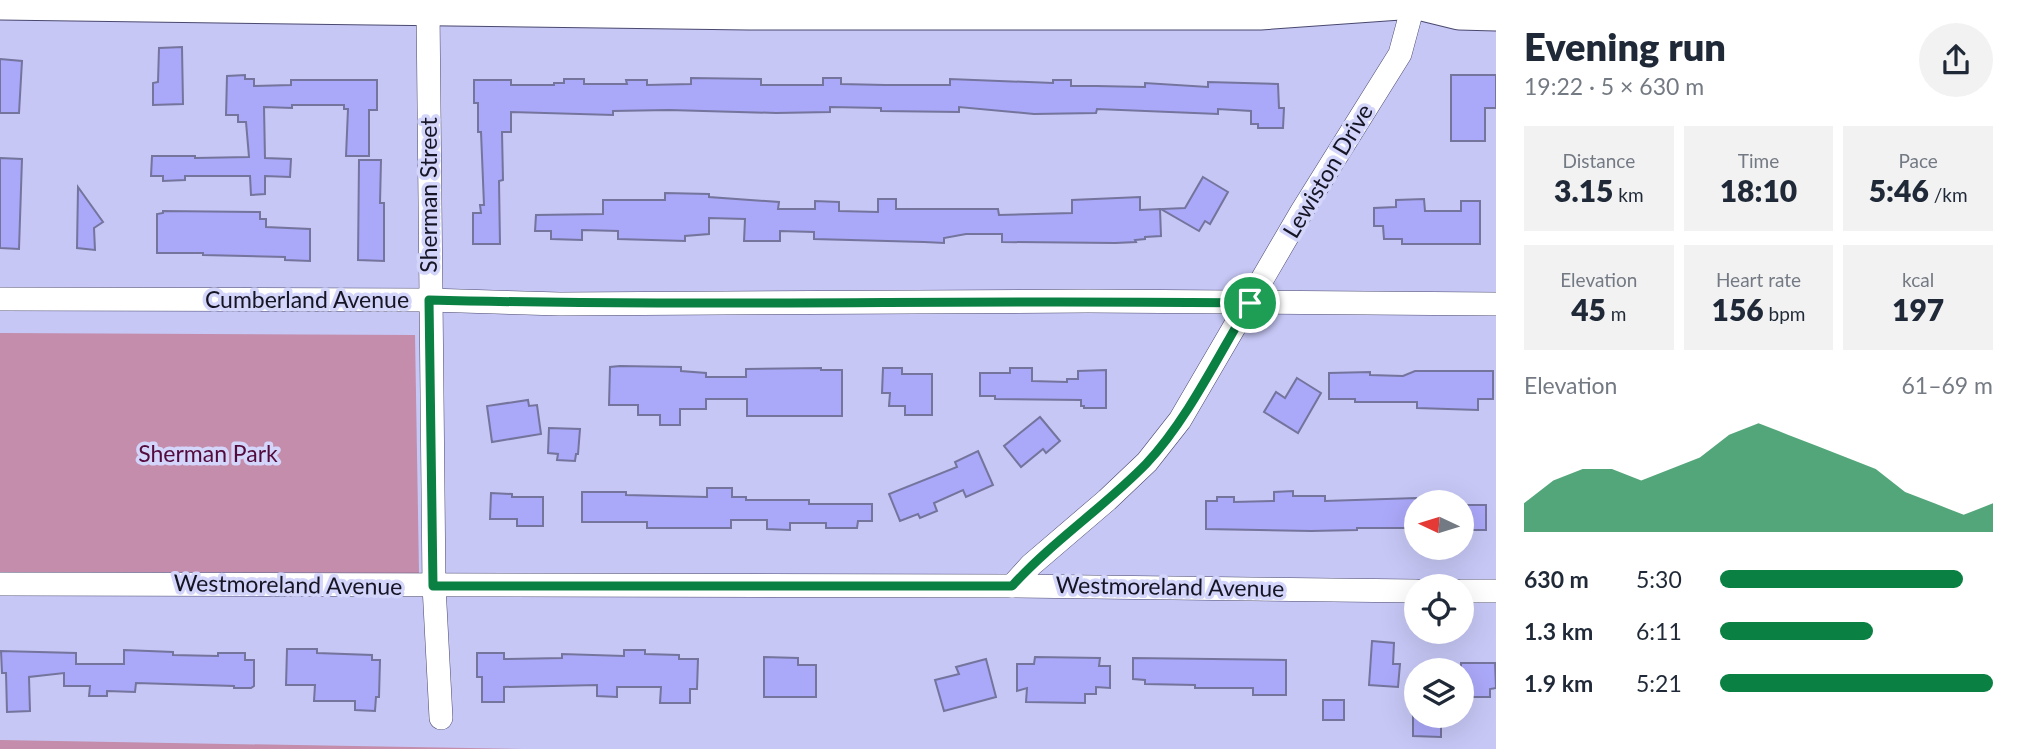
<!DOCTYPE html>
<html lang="en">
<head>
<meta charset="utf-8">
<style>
  body { margin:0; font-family:Lato,sans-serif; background:#f2f2f3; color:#1f2937; height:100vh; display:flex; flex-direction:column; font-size:26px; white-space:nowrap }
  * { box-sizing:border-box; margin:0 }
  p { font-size:23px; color:#747a83 }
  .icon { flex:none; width:38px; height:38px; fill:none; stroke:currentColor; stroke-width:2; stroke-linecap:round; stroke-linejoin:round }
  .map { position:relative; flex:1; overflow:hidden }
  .side { display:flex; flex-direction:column; background:#fff; width:525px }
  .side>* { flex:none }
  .needle { width:46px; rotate:274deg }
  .buttons { position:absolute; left:1404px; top:490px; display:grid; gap:14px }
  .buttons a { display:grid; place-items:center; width:70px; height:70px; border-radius:50%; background:#fff; box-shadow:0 7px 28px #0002; font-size:35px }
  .pin { position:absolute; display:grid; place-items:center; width:60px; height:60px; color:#fff; margin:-30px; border:4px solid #fff; border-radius:50%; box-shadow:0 2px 7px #0007 }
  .round { display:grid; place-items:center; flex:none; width:74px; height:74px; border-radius:37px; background:#f2f2f3 }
  .headline { display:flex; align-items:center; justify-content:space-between; height:119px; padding:0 28px }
  h1 { font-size:38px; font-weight:800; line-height:52px }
  .metrics { display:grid; grid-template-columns:repeat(3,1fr); gap:10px; height:119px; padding:7px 28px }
  .metrics div { display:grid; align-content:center; border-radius:0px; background:#f2f2f3; text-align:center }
  .metrics b { font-size:30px; font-weight:800 }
  .metrics small { font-size:19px; font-weight:400 }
  .metrics p { font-size:19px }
  .chart { height:196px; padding:14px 28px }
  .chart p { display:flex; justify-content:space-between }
  .chart svg { width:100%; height:126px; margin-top:7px; fill:#0b8043; opacity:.7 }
  ul { padding:0 28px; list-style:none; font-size:23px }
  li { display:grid; grid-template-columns:112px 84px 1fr; align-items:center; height:52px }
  li i { height:18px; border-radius:9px; background:#0b8043 }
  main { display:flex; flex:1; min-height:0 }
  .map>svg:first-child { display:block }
  .green { fill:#c38dab }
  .building { fill:#aaa8f8; stroke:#74749d; stroke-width:2 }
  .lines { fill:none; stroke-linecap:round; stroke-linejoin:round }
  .street-casing { stroke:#49486f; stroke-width:24 }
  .secondary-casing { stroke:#49486f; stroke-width:35 }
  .street { stroke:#fff; stroke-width:23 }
  .secondary { stroke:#fff; stroke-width:33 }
  .route-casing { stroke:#fff; stroke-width:14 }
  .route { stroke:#0b8043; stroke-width:9 }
  .labels { text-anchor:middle; stroke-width:7; stroke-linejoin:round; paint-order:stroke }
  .street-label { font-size:23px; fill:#161525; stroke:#d4d5fa }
  .park-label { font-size:23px; fill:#530b3c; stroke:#d4d5fa }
</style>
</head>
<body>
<main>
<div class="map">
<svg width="1496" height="749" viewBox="0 0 1496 749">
  <rect width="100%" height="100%" fill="#c6c7f5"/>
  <g class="green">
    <path d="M 0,333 L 415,335 L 419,573 L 0,572 Z"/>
    <path d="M 0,740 L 524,749 L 0,749 Z"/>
  </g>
  <g class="building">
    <path d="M 182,47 L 183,104 L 153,105 L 153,83 L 158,82 L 159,48 Z"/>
    <path d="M 0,59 L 22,61 L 19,113 L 0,113 Z"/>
    <path d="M 245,75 L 245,79 L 254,79 L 254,86 L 291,85 L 291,80 L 377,80 L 377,110 L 369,110 L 369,156 L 346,156 L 348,109 L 344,109 L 344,105 L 292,105 L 292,108 L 264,107 L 265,158 L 291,159 L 290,177 L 265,176 L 265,194 L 251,195 L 250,176 L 185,176 L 185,180 L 163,181 L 163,176 L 151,176 L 152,156 L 195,156 L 195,158 L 249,157 L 246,122 L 238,122 L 238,115 L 226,115 L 227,76 Z"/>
    <path d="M 1451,75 L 1496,75 L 1496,108 L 1485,108 L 1485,141 L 1451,141 Z"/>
    <path d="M 691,78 L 761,79 L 761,85 L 823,85 L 823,78 L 841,78 L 841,84 L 885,85 L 950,85 L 950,79 L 1053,83 L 1053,80 L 1071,80 L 1071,86 L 1097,86 L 1145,87 L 1145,83 L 1208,87 L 1208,82 L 1278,84 L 1279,108 L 1284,108 L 1283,128 L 1258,128 L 1258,124 L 1251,124 L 1251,111 L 1218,109 L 1218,114 L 1097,109 L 1096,113 L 1034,114 L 959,107 L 959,112 L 881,111 L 881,108 L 830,107 L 830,112 L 776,113 L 669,110 L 613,111 L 613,115 L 511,112 L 511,132 L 502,132 L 503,180 L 499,181 L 500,244 L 473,244 L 473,213 L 481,213 L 480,205 L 484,205 L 481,132 L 478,132 L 478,103 L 474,103 L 474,80 L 511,80 L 511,85 L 554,85 L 554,83 L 564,83 L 564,79 L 584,79 L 584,84 L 627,84 L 626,80 L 647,80 L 647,85 L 691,84 Z"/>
    <path d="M 0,158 L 22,159 L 19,249 L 0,248 Z"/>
    <path d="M 359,160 L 381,160 L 380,203 L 384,203 L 384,261 L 358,260 Z"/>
    <path d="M 1203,177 L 1228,192 L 1210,224 L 1205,221 L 1199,231 L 1161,209 L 1185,208 Z"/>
    <path d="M 78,187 L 103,222 L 94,228 L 95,250 L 77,248 Z"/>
    <path d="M 665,193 L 709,194 L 709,197 L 779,202 L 778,209 L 815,209 L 815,201 L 839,202 L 839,211 L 878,212 L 878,199 L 896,199 L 896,209 L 998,209 L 999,215 L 1072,213 L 1072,200 L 1140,197 L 1140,210 L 1160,209 L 1161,236 L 1145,237 L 1145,239 L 1135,240 L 1136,242 L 1115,243 L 1002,242 L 1002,234 L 966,234 L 944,238 L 944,243 L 924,242 L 814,239 L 814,232 L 780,231 L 780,241 L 744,241 L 745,219 L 709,218 L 709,234 L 685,236 L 685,241 L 618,239 L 618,231 L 582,230 L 582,240 L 551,239 L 551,231 L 535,231 L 536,215 L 603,214 L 603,200 L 665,200 Z"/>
    <path d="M 1424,199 L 1425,211 L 1461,211 L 1461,201 L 1480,201 L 1480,244 L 1402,244 L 1402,239 L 1384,239 L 1383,226 L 1374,226 L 1374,208 L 1396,207 L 1396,200 Z"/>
    <path d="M 163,211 L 260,212 L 260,219 L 266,219 L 266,227 L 310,229 L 310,261 L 285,260 L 285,257 L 203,255 L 203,253 L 157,253 L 157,214 L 163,213 Z"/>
    <path d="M 620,366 L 681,367 L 681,371 L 706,373 L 706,377 L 746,377 L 746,369 L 821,368 L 821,370 L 842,370 L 842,416 L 747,416 L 747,399 L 706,399 L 706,409 L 680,409 L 680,425 L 660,425 L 660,415 L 638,415 L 638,405 L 609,405 L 610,367 Z"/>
    <path d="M 883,368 L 902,368 L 902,374 L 932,374 L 932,415 L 905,415 L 905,406 L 889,406 L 890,393 L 882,393 Z"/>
    <path d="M 1010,368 L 1032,368 L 1032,381 L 1067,382 L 1067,379 L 1078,379 L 1078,371 L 1106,370 L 1106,408 L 1084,408 L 1084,406 L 1081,406 L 1081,400 L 995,399 L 995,396 L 980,396 L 980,373 L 1010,373 Z"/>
    <path d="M 1415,371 L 1493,371 L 1493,399 L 1478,399 L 1478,410 L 1417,408 L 1417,402 L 1355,402 L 1355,399 L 1329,399 L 1329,373 L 1370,372 L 1370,375 L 1403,376 Z"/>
    <path d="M 1297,378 L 1321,393 L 1298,433 L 1264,412 L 1276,392 L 1285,398 Z"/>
    <path d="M 528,400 L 529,406 L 537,405 L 541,434 L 492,442 L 487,406 Z"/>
    <path d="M 1040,417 L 1060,441 L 1046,453 L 1043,449 L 1021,467 L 1004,446 Z"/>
    <path d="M 549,428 L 580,429 L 578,454 L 576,454 L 575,461 L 557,460 L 558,454 L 548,453 Z"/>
    <path d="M 978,451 L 993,485 L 966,497 L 963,490 L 934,503 L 937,511 L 920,518 L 918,514 L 900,521 L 889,494 L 957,467 L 955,462 Z"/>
    <path d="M 707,488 L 732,488 L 732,497 L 746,497 L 746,500 L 809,500 L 809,504 L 872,504 L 872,521 L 858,521 L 857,528 L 826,528 L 826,523 L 790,523 L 790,530 L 767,529 L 767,520 L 731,520 L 731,528 L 647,528 L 647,522 L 582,522 L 582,492 L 626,492 L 626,495 L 707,497 Z"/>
    <path d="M 1293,491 L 1293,496 L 1325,496 L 1325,501 L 1416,498 L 1416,528 L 1357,528 L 1357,530 L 1311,531 L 1206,529 L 1206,501 L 1217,501 L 1217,497 L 1234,497 L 1234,502 L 1274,501 L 1274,492 Z"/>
    <path d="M 491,493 L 512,494 L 512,497 L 543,497 L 543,526 L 517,526 L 517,519 L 490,519 Z"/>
    <path d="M 1461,505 L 1486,505 L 1486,530 L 1469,530 L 1469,526 L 1461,526 Z"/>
    <path d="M 1372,641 L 1394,643 L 1393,664 L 1400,664 L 1398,687 L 1369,685 Z"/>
    <path d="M 287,649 L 317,649 L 317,653 L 372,655 L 372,660 L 380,660 L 379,697 L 376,697 L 375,711 L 355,710 L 355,701 L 314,701 L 315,685 L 286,685 Z"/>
    <path d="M 124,650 L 173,652 L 173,655 L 218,656 L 218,653 L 245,653 L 245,660 L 254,660 L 254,686 L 251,688 L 234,688 L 234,686 L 136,683 L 135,692 L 107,691 L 107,696 L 89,696 L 90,686 L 64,686 L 64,673 L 29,677 L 30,711 L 7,712 L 6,673 L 2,673 L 1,651 L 76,653 L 76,664 L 124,664 Z"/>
    <path d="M 624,650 L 645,650 L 645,654 L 679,655 L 679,659 L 698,659 L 697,689 L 690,689 L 690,703 L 660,703 L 661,687 L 617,687 L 617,697 L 597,696 L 597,685 L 504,687 L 504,702 L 482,702 L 482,677 L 477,677 L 477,653 L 504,653 L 504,659 L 562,658 L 562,654 L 624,656 Z"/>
    <path d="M 764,657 L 798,658 L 798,665 L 816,665 L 816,697 L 764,697 Z"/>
    <path d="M 1035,657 L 1100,658 L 1099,666 L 1110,666 L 1110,688 L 1096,687 L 1096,694 L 1085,694 L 1085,703 L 1026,702 L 1027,688 L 1017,691 L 1017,664 L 1034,664 Z"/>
    <path d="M 1133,658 L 1286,660 L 1286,695 L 1253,695 L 1253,688 L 1195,688 L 1195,685 L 1145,684 L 1145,680 L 1133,679 Z"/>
    <path d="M 986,659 L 996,697 L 944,711 L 935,680 L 959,674 L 956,667 Z"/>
    <path d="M 1461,663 L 1495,663 L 1496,688 L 1490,689 L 1490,697 L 1465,697 L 1465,682 L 1461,682 Z"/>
    <rect x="1323" y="700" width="21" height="20"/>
    <path d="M 1413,716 L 1441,716 L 1441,737 L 1413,736 Z"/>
  </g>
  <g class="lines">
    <defs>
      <g id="street">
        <path d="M 428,9 L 434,586 L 441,718"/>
        <path d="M 0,299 L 429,300 L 560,304 L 1088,301 L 1496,304"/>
        <path d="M 0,584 L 1012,586 L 1416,591"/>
        <path d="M 1012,586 L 1031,565 L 1107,500 L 1147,462 L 1180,420 L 1302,211 L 1400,54 L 1414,2"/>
        <path d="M 1461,591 L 1496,591"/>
      </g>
      <g id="secondary">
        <path d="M 1414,2 L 1459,13 L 1496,14"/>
        <path d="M 0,3 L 749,13 L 1260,13 L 1414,2 L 1418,0"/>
      </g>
    </defs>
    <use href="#street" class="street-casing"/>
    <use href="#secondary" class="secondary-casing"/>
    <use href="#street" class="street"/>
    <use href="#secondary" class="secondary"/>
  </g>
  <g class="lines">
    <defs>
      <path id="route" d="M 429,300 C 703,307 976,299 1250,303 C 1219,354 1187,421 1146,464 C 1104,507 1053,541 1012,586 L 433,586 Z"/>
    </defs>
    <use href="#route" class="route-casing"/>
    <use href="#route" class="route"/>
  </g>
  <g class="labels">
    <g class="street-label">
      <text transform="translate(1328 171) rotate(-59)" y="8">Lewiston Drive</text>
      <text transform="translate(429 195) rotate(-90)" y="8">Sherman Street</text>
      <text x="307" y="308">Cumberland Avenue</text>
      <text transform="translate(288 585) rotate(1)" y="8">Westmoreland Avenue</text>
      <text transform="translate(1170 587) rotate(1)" y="8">Westmoreland Avenue</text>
    </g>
    <g class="park-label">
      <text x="208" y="462">Sherman Park</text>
    </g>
  </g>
</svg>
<div class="buttons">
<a><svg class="needle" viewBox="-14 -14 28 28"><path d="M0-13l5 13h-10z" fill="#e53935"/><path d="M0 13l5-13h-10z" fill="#747a83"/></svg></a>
<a><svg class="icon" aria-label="locate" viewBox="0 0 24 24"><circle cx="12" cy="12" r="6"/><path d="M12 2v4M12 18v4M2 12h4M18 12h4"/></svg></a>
<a><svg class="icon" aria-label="layers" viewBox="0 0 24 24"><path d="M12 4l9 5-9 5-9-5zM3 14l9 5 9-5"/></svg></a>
</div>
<div class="pin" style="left:1250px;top:303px;background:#1e9e55"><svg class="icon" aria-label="arrive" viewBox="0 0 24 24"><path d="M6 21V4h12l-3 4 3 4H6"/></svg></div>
</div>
<section class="side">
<div class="headline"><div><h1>Evening run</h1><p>19:22 · 5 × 630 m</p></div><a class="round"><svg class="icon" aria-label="share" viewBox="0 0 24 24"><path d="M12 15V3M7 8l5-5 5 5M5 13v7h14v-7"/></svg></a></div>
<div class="metrics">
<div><p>Distance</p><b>3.15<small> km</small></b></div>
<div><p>Time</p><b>18:10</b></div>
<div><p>Pace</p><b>5:46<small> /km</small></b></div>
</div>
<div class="metrics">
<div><p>Elevation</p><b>45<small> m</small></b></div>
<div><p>Heart rate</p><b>156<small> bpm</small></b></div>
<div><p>kcal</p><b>197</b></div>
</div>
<div class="chart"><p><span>Elevation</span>61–69 m</p>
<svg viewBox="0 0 160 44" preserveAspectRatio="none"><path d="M0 44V34L10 26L20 22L30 22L40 26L50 22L60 18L70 10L80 6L90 10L100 14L110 18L120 22L130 30L140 34L150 38L160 34V44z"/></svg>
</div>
<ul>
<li><b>630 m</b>5:30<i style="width:89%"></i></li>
<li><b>1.3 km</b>6:11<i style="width:56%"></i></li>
<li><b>1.9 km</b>5:21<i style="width:100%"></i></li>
</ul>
</section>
</main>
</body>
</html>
